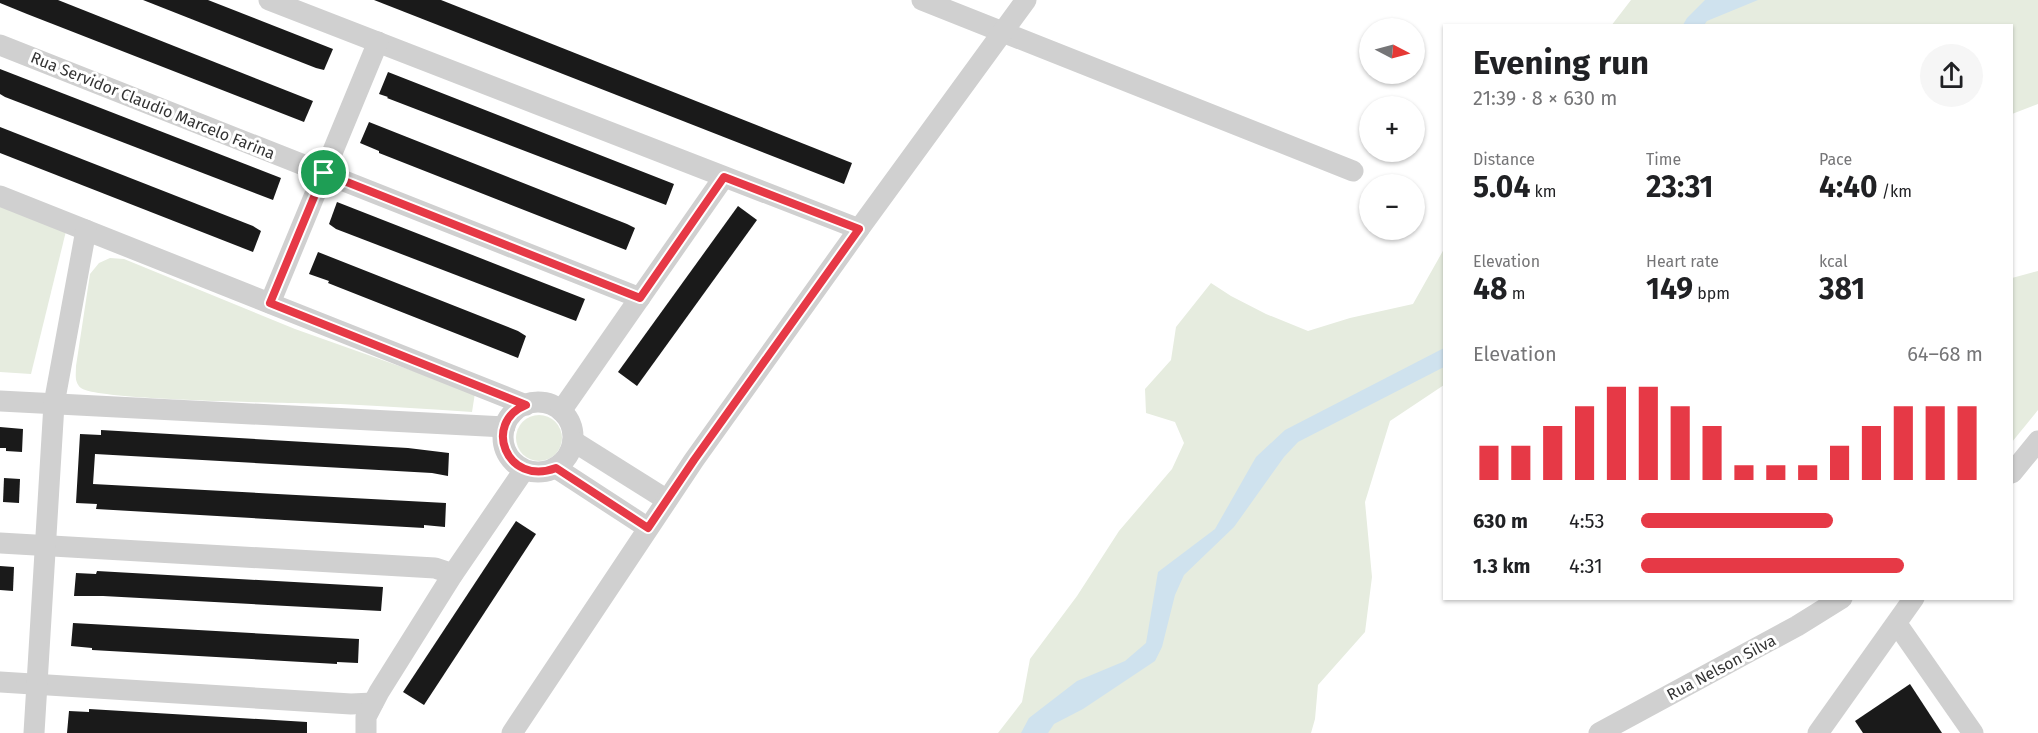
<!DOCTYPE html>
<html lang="en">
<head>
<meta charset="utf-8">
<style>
  body { margin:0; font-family:"Fira Sans",sans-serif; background:#f6f6f6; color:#202124; height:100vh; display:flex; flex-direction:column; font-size:22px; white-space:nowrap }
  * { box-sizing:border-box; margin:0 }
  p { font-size:20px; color:#757577 }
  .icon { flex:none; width:33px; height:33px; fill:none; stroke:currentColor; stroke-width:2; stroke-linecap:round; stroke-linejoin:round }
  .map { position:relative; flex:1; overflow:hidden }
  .panel { position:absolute; left:1443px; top:24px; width:570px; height:576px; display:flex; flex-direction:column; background:#fff; border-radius:0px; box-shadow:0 2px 4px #0004 }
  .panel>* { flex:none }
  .needle { width:39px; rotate:96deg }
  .controls { position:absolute; left:1359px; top:18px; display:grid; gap:12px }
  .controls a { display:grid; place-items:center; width:66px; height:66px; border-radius:50%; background:#fff; box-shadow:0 2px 4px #0004; font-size:30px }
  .pin { position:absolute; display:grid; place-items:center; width:51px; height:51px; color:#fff; margin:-26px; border:3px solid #fff; border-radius:50%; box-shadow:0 2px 6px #0007 }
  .round { display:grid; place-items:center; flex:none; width:63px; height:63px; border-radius:32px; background:#f6f6f6 }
  .summary { display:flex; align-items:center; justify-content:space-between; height:102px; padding:0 30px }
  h1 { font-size:33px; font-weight:700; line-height:45px }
  .figures { display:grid; grid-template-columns:repeat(3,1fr); gap:9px; height:102px; padding:6px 30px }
  .figures div { display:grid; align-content:center }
  .figures b { font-size:30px; font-weight:700 }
  .figures small { font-size:16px; font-weight:400 }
  .figures p { font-size:16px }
  .chart { height:168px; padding:12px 30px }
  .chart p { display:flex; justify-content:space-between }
  .chart svg { width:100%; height:108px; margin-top:6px; stroke:#e63946; stroke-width:6 }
  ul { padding:0 30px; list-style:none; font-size:20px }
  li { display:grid; grid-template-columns:96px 72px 1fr; align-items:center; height:45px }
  li i { height:15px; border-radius:8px; background:#e63946 }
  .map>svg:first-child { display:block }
  .green { fill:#e6ecdf }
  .water { fill:#cfe2ee }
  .building { fill:#1a1a1a }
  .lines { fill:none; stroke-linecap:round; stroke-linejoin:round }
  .street { stroke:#d0d0d0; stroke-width:21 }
  .route-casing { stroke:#fff; stroke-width:12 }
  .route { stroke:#e63946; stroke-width:8 }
  .labels { text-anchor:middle; stroke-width:6; stroke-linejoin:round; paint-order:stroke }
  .street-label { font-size:16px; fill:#333; stroke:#fff }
</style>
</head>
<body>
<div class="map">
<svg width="2038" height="733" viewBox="0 0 2038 733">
  <rect width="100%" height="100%" fill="#fff"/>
  <g class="green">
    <path d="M 1631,0 L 2038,0 L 2038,104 L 2012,114 L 2012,26 L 1611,26 Z"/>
    <path d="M 0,201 L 68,223 L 31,374 L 0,372 Z"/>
    <path d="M 1444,249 L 1444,385 L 1390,421 L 1365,502 L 1372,577 L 1365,632 L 1318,685 L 1315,719 L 1311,733 L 998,733 L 1022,702 L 1030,659 L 1077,596 L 1119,531 L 1172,469 L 1184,443 L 1175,422 L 1146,413 L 1145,389 L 1171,360 L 1176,327 L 1211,283 L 1231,296 L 1266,314 L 1308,331 L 1350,318 L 1413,304 Z"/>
    <path d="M 110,258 L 124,259 L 295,329 L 475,393 L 472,412 C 428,409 384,406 340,404 C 304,403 97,401 81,388 C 74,382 76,374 76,366 L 90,274 L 99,263 Z"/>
    <path d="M 2038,271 L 2038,410 L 2012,442 L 2012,278 Z"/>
    <circle cx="539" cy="438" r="23"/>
  </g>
  <g class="water">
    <path d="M 1705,0 L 1758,0 L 1707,21 L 1704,25 L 1683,25 L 1687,18 Z"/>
    <path d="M 1444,348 L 1444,367 L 1298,442 L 1284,457 L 1234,527 L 1184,575 L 1175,595 L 1162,647 L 1155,661 L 1083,709 L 1054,724 L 1048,733 L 1021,733 L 1029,718 L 1077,681 L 1125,661 L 1146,643 L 1158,572 L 1215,529 L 1256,457 L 1285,430 Z"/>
  </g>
  <g class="building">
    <path d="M 0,0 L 58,0 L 313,101 L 304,122 L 27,14 L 0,3 Z"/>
    <path d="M 143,0 L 208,0 L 333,49 L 324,70 L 316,68 Z"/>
    <path d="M 374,0 L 441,0 L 852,163 L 844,184 Z"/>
    <path d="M 0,69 L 281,178 L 273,200 L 5,97 L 0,94 Z"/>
    <path d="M 388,72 L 674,184 L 666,205 L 387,98 L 388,97 L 379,94 Z"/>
    <path d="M 369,122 L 627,224 L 635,228 L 626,250 L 379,153 L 379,151 L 360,143 Z"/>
    <path d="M 0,127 L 253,226 L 261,231 L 253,252 L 0,153 Z"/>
    <path d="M 337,202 L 585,299 L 576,321 L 336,229 L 329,224 Z"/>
    <path d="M 738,206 L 757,220 L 637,386 L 618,372 Z"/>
    <path d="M 318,252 L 518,331 L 526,336 L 518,358 L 338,287 L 328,283 L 329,281 L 309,274 Z"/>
    <path d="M 0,427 L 23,429 L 22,452 L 6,451 L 6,448 L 0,448 Z"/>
    <path d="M 101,430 L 408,448 L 449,453 L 448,476 L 432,473 L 95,454 L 93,484 L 446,503 L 445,527 L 424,525 L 424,528 L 96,509 L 97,504 L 76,503 L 80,434 L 101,435 Z"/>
    <path d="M 4,478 L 20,479 L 19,503 L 3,502 Z"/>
    <path d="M 516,521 L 536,534 L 424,705 L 403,692 Z"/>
    <path d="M 0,566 L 14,567 L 13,591 L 0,590 Z"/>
    <path d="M 97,571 L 383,587 L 381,611 L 103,596 L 74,596 L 76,573 L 96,574 Z"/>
    <path d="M 73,623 L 359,639 L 358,663 L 337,662 L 337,664 L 92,650 L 92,648 L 71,646 Z"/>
    <path d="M 1910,684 L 1942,733 L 1863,733 L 1855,721 Z"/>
    <path d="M 89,709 L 307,722 L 307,733 L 67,733 L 69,711 L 89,712 Z"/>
  </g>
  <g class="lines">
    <g class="street">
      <path d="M 269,0 L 859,229"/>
      <path d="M 922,0 L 1353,171"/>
      <path d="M 0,45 L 640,298"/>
      <path d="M 0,196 L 526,405"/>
      <path d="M 270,303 L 378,42"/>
      <path d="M 0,401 L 505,427"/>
      <circle cx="538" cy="437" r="35"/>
      <path d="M 561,411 L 724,177"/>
      <path d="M 573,441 L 667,500"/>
      <path d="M 556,468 L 648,528"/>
      <path d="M 2012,473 L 2038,441"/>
      <path d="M 0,543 L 435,568 L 453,574"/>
      <path d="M 1897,624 L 1973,733"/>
      <path d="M 0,682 L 351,704 L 373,703"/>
      <path d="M 34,733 L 54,404 L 86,230"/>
      <path d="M 366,733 L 366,717 L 379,692 L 453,574 L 524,470"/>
      <path d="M 512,733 L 694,460 L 859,229 L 1026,0"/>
      <path d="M 1599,733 L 1797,626 L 1842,598"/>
      <path d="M 1818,733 L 1914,598"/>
    </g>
  </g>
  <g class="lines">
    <defs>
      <path id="route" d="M 324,173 L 640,298 L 724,177 L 859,229 L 694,460 L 648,528 L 556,468 C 506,487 482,422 526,405 L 270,303 Z"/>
    </defs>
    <use href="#route" class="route-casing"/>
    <use href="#route" class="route"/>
  </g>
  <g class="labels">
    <g class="street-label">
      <text transform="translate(153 105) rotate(22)" y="6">Rua Servidor Claudio Marcelo Farina</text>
      <text transform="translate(1721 667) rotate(-28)" y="6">Rua Nelson Silva</text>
    </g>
  </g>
</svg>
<div class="controls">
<a><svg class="needle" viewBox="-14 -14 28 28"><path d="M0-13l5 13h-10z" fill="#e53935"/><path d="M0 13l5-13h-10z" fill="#757577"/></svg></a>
<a>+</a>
<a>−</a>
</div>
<div class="pin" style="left:324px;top:173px;background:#1e9e55"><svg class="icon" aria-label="arrive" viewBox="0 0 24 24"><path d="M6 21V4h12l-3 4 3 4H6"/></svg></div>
<section class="panel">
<div class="summary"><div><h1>Evening run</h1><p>21:39 · 8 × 630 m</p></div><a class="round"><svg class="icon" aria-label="share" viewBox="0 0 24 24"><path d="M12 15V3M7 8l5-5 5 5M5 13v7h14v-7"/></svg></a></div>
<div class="figures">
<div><p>Distance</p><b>5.04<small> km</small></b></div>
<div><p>Time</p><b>23:31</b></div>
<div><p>Pace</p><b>4:40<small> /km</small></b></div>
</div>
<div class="figures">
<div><p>Elevation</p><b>48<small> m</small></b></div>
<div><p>Heart rate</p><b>149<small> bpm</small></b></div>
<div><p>kcal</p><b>381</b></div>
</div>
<div class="chart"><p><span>Elevation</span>64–68 m</p>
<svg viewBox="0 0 160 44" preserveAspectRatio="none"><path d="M5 44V30M15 44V30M25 44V22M35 44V14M45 44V6M55 44V6M65 44V14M75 44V22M85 44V38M95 44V38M105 44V38M115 44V30M125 44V22M135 44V14M145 44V14M155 44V14"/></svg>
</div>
<ul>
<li><b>630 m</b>4:53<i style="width:56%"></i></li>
<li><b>1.3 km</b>4:31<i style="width:77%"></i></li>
</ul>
</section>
</div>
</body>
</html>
